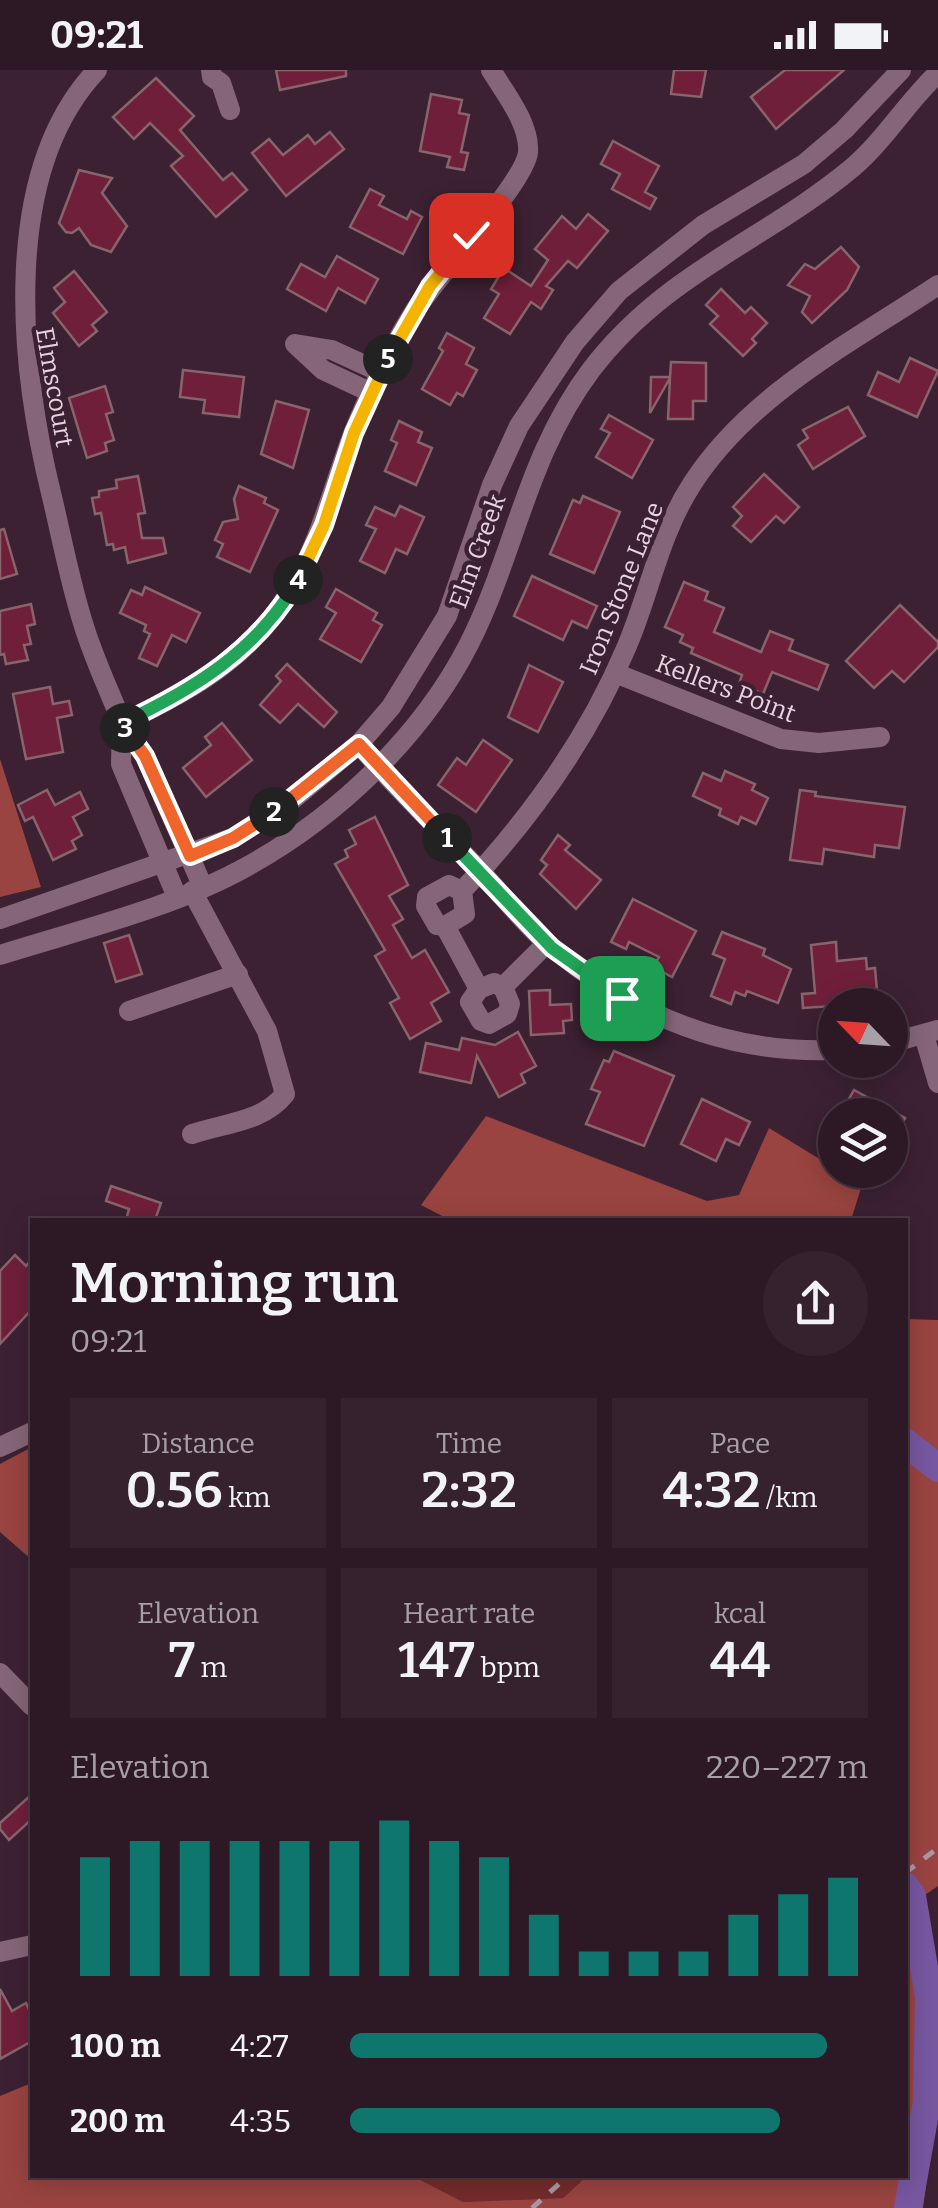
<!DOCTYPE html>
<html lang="en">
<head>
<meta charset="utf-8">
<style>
  body { margin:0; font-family:Bitter,serif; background:#35222e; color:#f1f3f6; height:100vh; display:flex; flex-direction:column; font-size:38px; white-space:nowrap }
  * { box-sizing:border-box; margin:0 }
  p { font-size:32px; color:#a7a0a7 }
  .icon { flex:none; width:55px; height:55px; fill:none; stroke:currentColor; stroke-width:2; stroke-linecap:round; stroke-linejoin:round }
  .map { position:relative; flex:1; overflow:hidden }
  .drawer { position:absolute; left:30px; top:1148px; width:878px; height:960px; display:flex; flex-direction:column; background:#2d1926; border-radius:0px; box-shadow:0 5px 25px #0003,0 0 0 2px #483843 }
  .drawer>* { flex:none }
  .needle { width:65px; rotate:295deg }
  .buttons { position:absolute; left:818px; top:918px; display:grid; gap:20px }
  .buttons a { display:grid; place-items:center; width:90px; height:90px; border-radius:50%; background:#2d1926; box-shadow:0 5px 25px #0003,0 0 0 2px #483843; font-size:50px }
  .pin { position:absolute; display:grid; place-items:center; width:85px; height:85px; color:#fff; margin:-42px; border-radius:20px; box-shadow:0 5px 15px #0006 }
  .km { position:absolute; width:50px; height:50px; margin:-25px; border-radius:50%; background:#222; color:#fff; font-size:28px; line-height:50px; text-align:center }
  .round { display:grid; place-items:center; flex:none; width:105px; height:105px; border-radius:52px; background:#35222e }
  .headline { display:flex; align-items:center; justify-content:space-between; height:170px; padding:0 40px }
  h1 { font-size:55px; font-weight:600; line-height:75px }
  .metrics { display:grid; grid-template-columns:repeat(3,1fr); gap:15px; height:170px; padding:10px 40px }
  .metrics div { display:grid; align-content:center; border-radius:0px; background:#35222e; text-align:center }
  .metrics b { font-size:50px; font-weight:600 }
  .metrics small { font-size:28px; font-weight:400 }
  .metrics p { font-size:28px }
  .chart { height:280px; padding:20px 40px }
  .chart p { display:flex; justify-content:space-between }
  .chart svg { width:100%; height:180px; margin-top:10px; stroke:#0f766e; stroke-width:6 }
  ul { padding:0 40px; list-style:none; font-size:32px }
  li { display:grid; grid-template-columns:160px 120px 1fr; align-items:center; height:75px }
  li i { height:25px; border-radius:12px; background:#0f766e }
  .status { display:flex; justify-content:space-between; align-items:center; height:70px; padding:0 50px; background:#2d1926; direction:ltr }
  .status svg { height:28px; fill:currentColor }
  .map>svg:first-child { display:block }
  .green { fill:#742c2b }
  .forest { fill:#9a4441 }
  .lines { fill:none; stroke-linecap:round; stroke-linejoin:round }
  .river { stroke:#7757a0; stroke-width:28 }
  .building { fill:#701f3b; stroke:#88646c; stroke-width:2.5 }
  .minor { stroke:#856678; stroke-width:20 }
  .rail { stroke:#ac97a3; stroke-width:5; stroke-dasharray:12 12; stroke-linecap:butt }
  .split-1-casing { stroke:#fff; stroke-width:20 }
  .split-2-casing { stroke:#fff; stroke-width:20 }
  .split-3-casing { stroke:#fff; stroke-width:20 }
  .split-4-casing { stroke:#fff; stroke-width:20 }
  .split-5-casing { stroke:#fff; stroke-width:20 }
  .split-6-casing { stroke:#fff; stroke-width:20 }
  .split-1 { stroke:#22a559; stroke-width:12 }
  .split-2 { stroke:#f0652b; stroke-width:12 }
  .split-3 { stroke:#f0652b; stroke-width:12 }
  .split-4 { stroke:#22a559; stroke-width:12 }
  .split-5 { stroke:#f5b400; stroke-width:12 }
  .split-6 { stroke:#f5b400; stroke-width:12 }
  .labels { text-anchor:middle; stroke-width:9; stroke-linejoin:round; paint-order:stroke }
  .street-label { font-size:25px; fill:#e6d4de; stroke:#3c2132 }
</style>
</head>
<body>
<div class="status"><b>09:21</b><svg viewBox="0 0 49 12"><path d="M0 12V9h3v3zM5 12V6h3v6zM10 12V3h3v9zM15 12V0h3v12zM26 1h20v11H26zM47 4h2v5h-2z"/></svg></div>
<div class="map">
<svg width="938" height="2138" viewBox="0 0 938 2138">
  <rect width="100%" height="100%" fill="#3c2132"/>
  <path class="green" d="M 411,2105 L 588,2105 L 563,2128 L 463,2132 Z"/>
  <g class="forest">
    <path d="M 0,689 L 41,817 L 0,827 Z"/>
    <path d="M 486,1046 L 707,1131 L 739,1125 L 769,1058 L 862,1115 L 851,1150 L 450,1150 L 421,1135 Z"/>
    <path d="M 905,1249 L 938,1250 L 938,1816 L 922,1827 C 922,1869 935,1909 936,1951 C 938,2015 932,2075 923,2138 L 0,2138 L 0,2026 L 29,2014 L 32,2105 L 411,2105 L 463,2132 L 563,2128 L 588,2105 L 905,2105 Z"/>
    <path d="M 32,1377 L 32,1490 L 0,1462 L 0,1394 Z"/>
  </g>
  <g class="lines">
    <g class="river">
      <path d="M 905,1372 L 938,1398"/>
      <path d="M 905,1816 L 912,1826 L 929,1927 L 927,2032 L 908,2138"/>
    </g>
  </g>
  <g class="building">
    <path d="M 276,0 L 346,0 L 346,6 L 280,20 Z"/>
    <path d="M 674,0 L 706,0 L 701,27 L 671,24 Z"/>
    <path d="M 785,0 L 844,0 L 776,59 L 751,27 Z"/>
    <path d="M 156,8 L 194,46 L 180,60 L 223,110 L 232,103 L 247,120 L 216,147 L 171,96 L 183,86 L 150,53 L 134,69 L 113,47 Z"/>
    <path d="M 431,24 L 462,30 L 459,43 L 469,45 L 461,82 L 468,83 L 464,100 L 447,97 L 450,87 L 420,81 Z"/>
    <path d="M 330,62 L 344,79 L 286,126 L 252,83 L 269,69 L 283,85 L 308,65 L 315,74 Z"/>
    <path d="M 613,71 L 659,96 L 645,122 L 656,128 L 650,139 L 612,119 L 620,104 L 601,94 Z"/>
    <path d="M 79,100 L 112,108 L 102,123 L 127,156 L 111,182 L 91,175 L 79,158 L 72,163 L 66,162 L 59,153 Z"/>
    <path d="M 370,119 L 384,126 L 379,135 L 407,149 L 411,141 L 422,147 L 403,184 L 350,157 Z"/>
    <path d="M 588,144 L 608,161 L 577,198 L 568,191 L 546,216 L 553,220 L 541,239 L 531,232 L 510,264 L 484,248 L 499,224 L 491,219 L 504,198 L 531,216 L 548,190 L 535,179 L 562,146 L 576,159 Z"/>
    <path d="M 841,177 L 859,197 L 847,220 L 812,253 L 802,242 L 810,226 L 788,215 L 805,194 L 815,199 Z"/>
    <path d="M 337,186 L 378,209 L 365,233 L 338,218 L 326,241 L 287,219 L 301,194 L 325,207 Z"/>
    <path d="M 74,201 L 107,242 L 92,255 L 97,261 L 79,276 L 53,243 L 65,232 L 54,218 Z"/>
    <path d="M 721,219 L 745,243 L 751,237 L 767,253 L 752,269 L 756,273 L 743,286 L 710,254 L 718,246 L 706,235 Z"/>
    <path d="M 447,263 L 474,278 L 466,294 L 477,300 L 463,326 L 457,323 L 450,335 L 422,319 L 443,281 L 439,278 Z"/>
    <path d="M 910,288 L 938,301 L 917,347 L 868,325 L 878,302 L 899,312 Z"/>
    <path d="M 671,292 L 706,293 L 706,331 L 693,331 L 693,349 L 668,349 L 670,308 L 650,343 L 651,307 L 670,307 Z"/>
    <path d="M 183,300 L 244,307 L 239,347 L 203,343 L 205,330 L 180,327 Z"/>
    <path d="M 105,316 L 113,342 L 106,344 L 114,370 L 105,373 L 107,381 L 87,388 L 69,328 Z"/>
    <path d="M 276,331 L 309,340 L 293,398 L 261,384 Z"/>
    <path d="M 848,337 L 865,366 L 813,399 L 798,375 L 808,368 L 803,360 Z"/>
    <path d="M 609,345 L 653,370 L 632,408 L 596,387 L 610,363 L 601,359 Z"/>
    <path d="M 399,351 L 422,362 L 418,372 L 432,378 L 416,415 L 385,401 L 397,373 L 391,370 Z"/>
    <path d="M 764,404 L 799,437 L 784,453 L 776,446 L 751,472 L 733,456 L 742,446 L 733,437 Z"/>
    <path d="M 138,406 L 145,443 L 138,444 L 142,468 L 163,468 L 166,483 L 128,493 L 125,477 L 114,480 L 113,474 L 107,475 L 101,443 L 95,444 L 92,428 L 99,427 L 99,421 L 117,418 L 116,410 Z"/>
    <path d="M 239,416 L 266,428 L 264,433 L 278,440 L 250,502 L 217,487 L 223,474 L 215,470 L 223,452 L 238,449 L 234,429 Z"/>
    <path d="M 583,426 L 620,442 L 594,503 L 550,484 L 573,430 L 580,433 Z"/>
    <path d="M 400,436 L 424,447 L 407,484 L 396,479 L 385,503 L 360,491 L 376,459 L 366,455 L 375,437 L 395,446 Z"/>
    <path d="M 4,459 L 17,504 L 0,509 L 0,460 Z"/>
    <path d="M 532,506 L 597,536 L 587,558 L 572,551 L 563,570 L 514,546 Z"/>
    <path d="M 684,512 L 708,522 L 705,530 L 724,538 L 714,562 L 761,582 L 770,561 L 793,570 L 789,580 L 828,595 L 818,620 L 772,602 L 763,624 L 739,614 L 742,605 L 691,583 L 693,578 L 680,572 L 683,565 L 665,557 Z"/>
    <path d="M 145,517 L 200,543 L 186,572 L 172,565 L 157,596 L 139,588 L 150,564 L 144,561 L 146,555 L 120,543 L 131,520 L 142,525 Z"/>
    <path d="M 336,519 L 377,543 L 373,550 L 382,555 L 361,592 L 320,569 L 336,543 L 326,537 Z"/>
    <path d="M 31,534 L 35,554 L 27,556 L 31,574 L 24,575 L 28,590 L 6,594 L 4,584 L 0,585 L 0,541 Z"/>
    <path d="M 900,535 L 938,572 L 938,577 L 904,612 L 892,601 L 874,618 L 846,591 Z"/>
    <path d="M 287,594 L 337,642 L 324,657 L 298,634 L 280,653 L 260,635 L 281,611 L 276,606 Z"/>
    <path d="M 529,595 L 563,612 L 538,662 L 508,647 Z"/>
    <path d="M 50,617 L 53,634 L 69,631 L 72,645 L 57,648 L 63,682 L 26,689 L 13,624 Z"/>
    <path d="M 222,653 L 252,690 L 206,727 L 183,698 L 211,675 L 205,667 Z"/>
    <path d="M 483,670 L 512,690 L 476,742 L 438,715 L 457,688 L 466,695 Z"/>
    <path d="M 725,701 L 755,714 L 752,720 L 768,728 L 756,754 L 741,747 L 738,754 L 719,745 L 721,739 L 693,726 L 703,703 L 721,711 Z"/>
    <path d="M 47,720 L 55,735 L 80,722 L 88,739 L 73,747 L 82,765 L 72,771 L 76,779 L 53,790 L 33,747 L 25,751 L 18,735 Z"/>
    <path d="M 800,720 L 816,722 L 815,726 L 905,737 L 899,778 L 875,775 L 874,787 L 824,779 L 822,794 L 790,790 Z"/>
    <path d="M 375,747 L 408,815 L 389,826 L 403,849 L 393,855 L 412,888 L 425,880 L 449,922 L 431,933 L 441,951 L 410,969 L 390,933 L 399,928 L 375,886 L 385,880 L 335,794 L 348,787 L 345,780 L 356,774 L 349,760 Z"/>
    <path d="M 558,765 L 570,775 L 565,780 L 601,810 L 576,839 L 540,804 L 547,795 L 541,790 Z"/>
    <path d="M 633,829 L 696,861 L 672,907 L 653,897 L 659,887 L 629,872 L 626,879 L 611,872 Z"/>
    <path d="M 722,862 L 765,879 L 763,885 L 791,899 L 778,933 L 747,921 L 745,926 L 735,922 L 731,934 L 711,926 L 725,889 L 713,884 Z"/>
    <path d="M 129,865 L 142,904 L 116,912 L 104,873 Z"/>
    <path d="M 836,872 L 837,891 L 866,888 L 867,899 L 875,898 L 878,933 L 803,938 L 802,924 L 815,923 L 811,875 Z"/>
    <path d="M 550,920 L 550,935 L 571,934 L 572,950 L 563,951 L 564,963 L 531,965 L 529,921 Z"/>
    <path d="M 518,962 L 536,996 L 521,1004 L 525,1013 L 499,1027 L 477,986 L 471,1013 L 420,1002 L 426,973 L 459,980 L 462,968 L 495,975 Z"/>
    <path d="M 614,981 L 674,1006 L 644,1076 L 586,1054 L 600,1022 L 591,1019 L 604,990 L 609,992 Z"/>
    <path d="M 854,1020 L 905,1048 L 890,1075 L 890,1045 L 840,1045 Z"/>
    <path d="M 702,1029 L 750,1052 L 739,1075 L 726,1069 L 716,1091 L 681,1074 Z"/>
    <path d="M 111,1116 L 161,1133 L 155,1150 L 126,1150 L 129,1139 L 106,1131 Z"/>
    <path d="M 15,1185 L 26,1196 L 32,1189 L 32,1239 L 0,1274 L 0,1201 Z"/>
    <path d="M 32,1724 L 32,1749 L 9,1770 L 0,1759 L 0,1753 Z"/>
    <path d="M 0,1919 L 12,1941 L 26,1933 L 32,1946 L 32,1971 L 0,1989 Z"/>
  </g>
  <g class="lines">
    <g class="minor">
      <path d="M 97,0 C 0,102 19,295 52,427 C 62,469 70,512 83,553 C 93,587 109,620 122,653 C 179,626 229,600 270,550 C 316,494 328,430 353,364 C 370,322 390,280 414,242 C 435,208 526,111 528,82 C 530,54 505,23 491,0"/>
      <path d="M 211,0 L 212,7 L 221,13 L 230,40"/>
      <path d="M 372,323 L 323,300 L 295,274 L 332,280 L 382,303"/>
      <path d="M 615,603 L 781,669 L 819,673 L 880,667"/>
      <path d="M 122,653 L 121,694 L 177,827"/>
      <path d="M 122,653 L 145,686 L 203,817"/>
      <path d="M 359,674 C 396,719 440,759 480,801 C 504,827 527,857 554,879 C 636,947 728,984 835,980"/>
      <path d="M 192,821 L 267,961 L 285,1024 C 263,1052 225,1053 192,1064"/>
      <path d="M 0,849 L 233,768 L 286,735 L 359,674 L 391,637 L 447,546 L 492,415 L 519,356 L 575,272 L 619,221 L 703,155 L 804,94 L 844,60 L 901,0"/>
      <path d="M 445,856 L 437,855 L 426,836 L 427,827 L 449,815 L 462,821"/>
      <path d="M 547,873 L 503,917 L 494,913 L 479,919 L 445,856 L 465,844 L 462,821 C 531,748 588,669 627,576 C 650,522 659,465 692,414 C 750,324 851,273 938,215"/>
      <path d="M 0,885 C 82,859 173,838 248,796 C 338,746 422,666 469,574 C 515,483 527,385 591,300 C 665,203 764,171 852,98 C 885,70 907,32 938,3"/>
      <path d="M 479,919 L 470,932 L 481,951 L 489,954 L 507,944 L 510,934 L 503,917"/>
      <path d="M 129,941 L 238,904"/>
      <path d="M 924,965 L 938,1013"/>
      <path d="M 890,973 L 938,960"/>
      <path d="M 0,1377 L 32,1362"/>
      <path d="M 0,1603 L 32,1636"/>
      <path d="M 0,1882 L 32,1875"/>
    </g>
    <g class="rail">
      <path d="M 905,1803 L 938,1778"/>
      <path d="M 532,2138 L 569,2105"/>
    </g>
  </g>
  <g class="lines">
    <defs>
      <path id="split-1" d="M 447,768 L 552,878 L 622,928"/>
      <path id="split-2" d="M 274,742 L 359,674 L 447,768"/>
      <path id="split-3" d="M 125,658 L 145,686 L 190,786 L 233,768 L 274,742"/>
      <path id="split-4" d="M 125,658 L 122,653 C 194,619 257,581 298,510"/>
      <path id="split-5" d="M 298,510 L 324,455 L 354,363 L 388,289"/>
      <path id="split-6" d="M 388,289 L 430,216 L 471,165"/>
    </defs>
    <use href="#split-1" class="split-1-casing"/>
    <use href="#split-2" class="split-2-casing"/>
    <use href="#split-3" class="split-3-casing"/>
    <use href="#split-4" class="split-4-casing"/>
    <use href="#split-5" class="split-5-casing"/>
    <use href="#split-6" class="split-6-casing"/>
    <use href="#split-1" class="split-1"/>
    <use href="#split-2" class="split-2"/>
    <use href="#split-3" class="split-3"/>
    <use href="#split-4" class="split-4"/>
    <use href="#split-5" class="split-5"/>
    <use href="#split-6" class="split-6"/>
  </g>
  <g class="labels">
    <g class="street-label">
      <text transform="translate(55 317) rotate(80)" y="9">Elmscourt</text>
      <text transform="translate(477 481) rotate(-70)" y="9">Elm Creek</text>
      <text transform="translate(621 518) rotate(-68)" y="9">Iron Stone Lane</text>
      <text transform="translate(726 618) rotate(21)" y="9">Kellers Point</text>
    </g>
  </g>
</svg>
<div class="buttons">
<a><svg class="needle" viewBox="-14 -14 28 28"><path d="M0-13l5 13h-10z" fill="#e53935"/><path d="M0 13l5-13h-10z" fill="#a7a0a7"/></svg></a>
<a><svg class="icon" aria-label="layers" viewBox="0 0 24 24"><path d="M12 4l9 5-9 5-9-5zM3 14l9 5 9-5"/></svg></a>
</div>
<div class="pin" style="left:622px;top:928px;background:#1e9e55"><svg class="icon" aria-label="arrive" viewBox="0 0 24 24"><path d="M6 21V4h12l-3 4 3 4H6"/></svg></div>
<div class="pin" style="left:471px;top:165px;background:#d93025"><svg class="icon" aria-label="check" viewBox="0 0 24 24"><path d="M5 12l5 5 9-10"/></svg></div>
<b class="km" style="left:447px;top:768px">1</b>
<b class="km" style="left:274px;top:742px">2</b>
<b class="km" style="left:125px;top:658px">3</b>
<b class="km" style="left:298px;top:510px">4</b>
<b class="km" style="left:388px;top:289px">5</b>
<section class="drawer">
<div class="headline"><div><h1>Morning run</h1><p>09:21</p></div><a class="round"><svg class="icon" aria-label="share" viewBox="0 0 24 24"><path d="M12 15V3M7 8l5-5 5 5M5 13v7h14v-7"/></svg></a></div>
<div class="metrics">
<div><p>Distance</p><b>0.56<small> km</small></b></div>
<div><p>Time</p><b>2:32</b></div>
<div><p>Pace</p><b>4:32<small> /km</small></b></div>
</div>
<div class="metrics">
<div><p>Elevation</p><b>7<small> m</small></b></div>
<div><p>Heart rate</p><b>147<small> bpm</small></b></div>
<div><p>kcal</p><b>44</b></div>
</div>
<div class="chart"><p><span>Elevation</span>220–227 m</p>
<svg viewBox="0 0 160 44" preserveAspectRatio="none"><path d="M5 44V15M15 44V11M25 44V11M35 44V11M45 44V11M55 44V11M65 44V6M75 44V11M85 44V15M95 44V29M105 44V38M115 44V38M125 44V38M135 44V29M145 44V24M155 44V20"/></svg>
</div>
<ul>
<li><b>100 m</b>4:27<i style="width:92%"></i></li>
<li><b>200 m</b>4:35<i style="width:83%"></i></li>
</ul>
</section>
</div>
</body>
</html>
